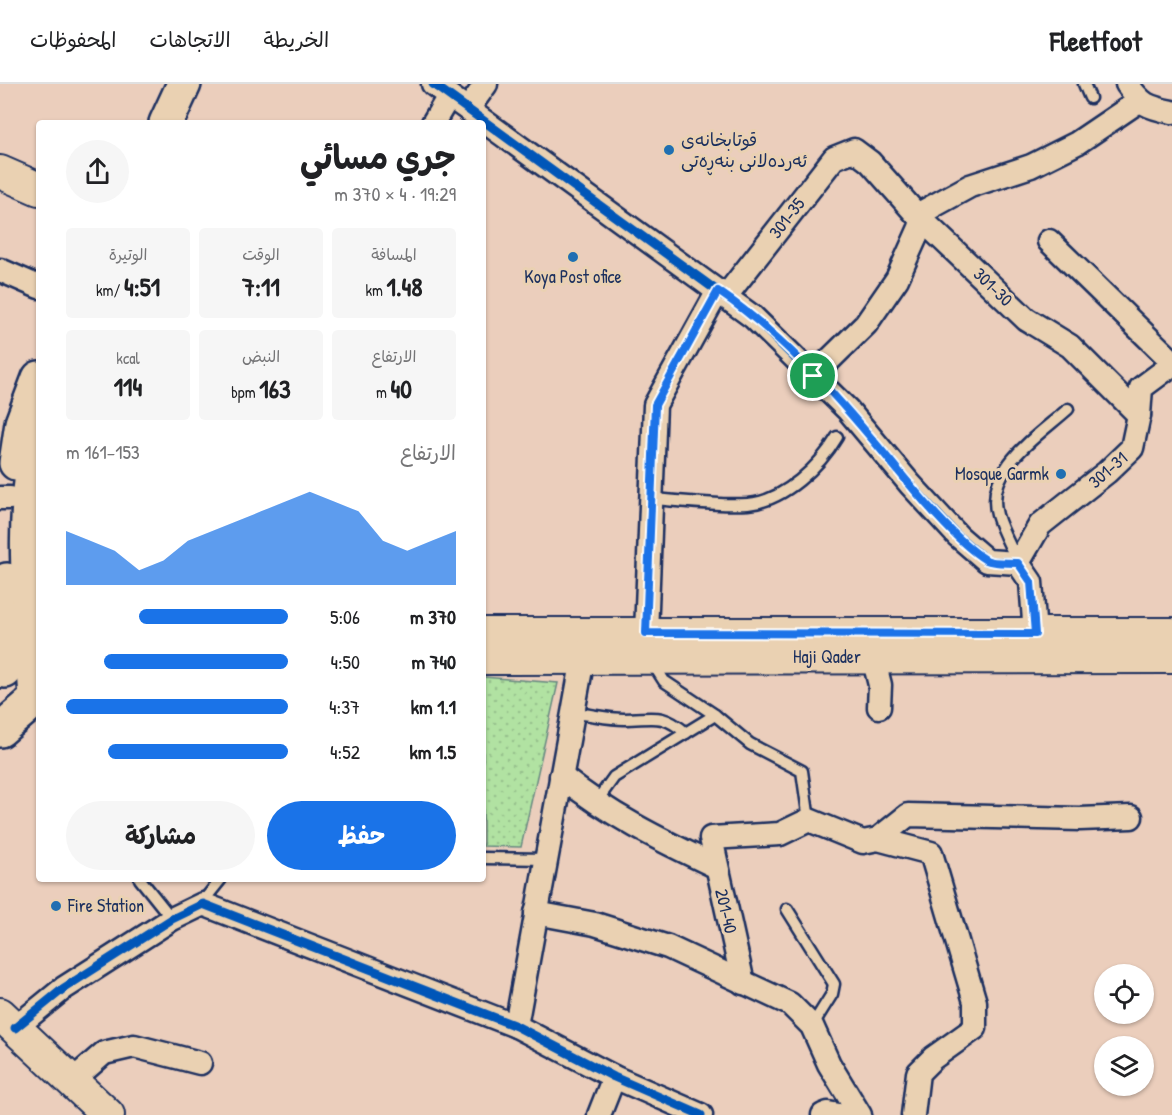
<!DOCTYPE html>
<html lang="ar">
<head>
<meta charset="utf-8">
<style>
  body { margin:0; font-family:"Patrick Hand","Playpen Sans Arabic",sans-serif; background:#f6f6f6; color:#202124; direction:rtl; height:100vh; display:flex; flex-direction:column; font-size:22px; white-space:nowrap }
  * { box-sizing:border-box; margin:0 }
  p { font-size:20px; color:#757577 }
  .icon { flex:none; width:33px; height:33px; fill:none; stroke:currentColor; stroke-width:2; stroke-linecap:round; stroke-linejoin:round }
  .map { position:relative; flex:1; overflow:hidden; direction:ltr }
  .details { position:absolute; left:36px; top:36px; width:450px; height:762px; display:flex; flex-direction:column; background:#fff; border-radius:6px; box-shadow:0 2px 4px #0004; direction:rtl }
  .details>* { flex:none }
  .fabs { position:absolute; left:1094px; top:880px; display:grid; gap:12px }
  .fabs a { display:grid; place-items:center; width:60px; height:60px; border-radius:50%; background:#fff; box-shadow:0 2px 4px #0004; font-size:30px }
  .pin { position:absolute; display:grid; place-items:center; width:51px; height:51px; color:#fff; margin:-26px; border:3px solid #fff; border-radius:50%; box-shadow:0 2px 6px #0007 }
  .round { display:grid; place-items:center; flex:none; width:63px; height:63px; border-radius:32px; background:#f6f6f6 }
  .overview { display:flex; align-items:center; justify-content:space-between; height:102px; padding:0 30px }
  h1 { font-size:33px; font-weight:700; line-height:45px }
  .figures { display:grid; grid-template-columns:repeat(3,1fr); gap:9px; height:102px; padding:6px 30px }
  .figures div { display:grid; align-content:center; border-radius:6px; background:#f6f6f6; text-align:center }
  .figures b { font-size:26px; font-weight:700 }
  .figures small { font-size:16px; font-weight:400 }
  .figures p { font-size:16px }
  .chart { height:168px; padding:12px 30px }
  .chart p { display:flex; justify-content:space-between }
  .chart svg { width:100%; height:108px; margin-top:6px; fill:#1a73e8; opacity:.7 }
  .button { display:flex; gap:12px; margin-top:auto; padding:12px 30px }
  .button a { flex:1; height:69px; border-radius:36px; background:#1a73e8; color:#fff; font-size:24px; font-weight:700; line-height:69px; text-align:center }
  .button a+a { background:#f6f6f6; color:#202124 }
  ul { padding:0 30px; list-style:none; font-size:20px }
  li { display:grid; grid-template-columns:96px 72px 1fr; align-items:center; height:45px }
  li i { height:15px; border-radius:8px; background:#1a73e8 }
  header { display:flex; align-items:center; gap:36px; box-sizing:border-box; height:84px; padding:0 30px; background:#fff; border-bottom:2px solid #e0e0e0 }
  header strong { font-size:28px }
  nav { display:flex; gap:33px; margin-inline-start:auto; font-size:21px }
  .map>svg:first-child { display:block }
  .green { fill:url(#green-dots); stroke:#668880; stroke-width:1.5 }
  .lines { fill:none; stroke-linecap:round; stroke-linejoin:round }
  .lane-casing { stroke:#1b2f5e; stroke-width:15 }
  .street-casing { stroke:#1b2f5e; stroke-width:27 }
  .secondary-casing { stroke:#1b2f5e; stroke-width:36 }
  .primary-casing { stroke:#1b2f5e; stroke-width:38 }
  .lane { stroke:#ead1b2; stroke-width:10 }
  .street { stroke:#ead1b2; stroke-width:22 }
  .secondary { stroke:#ead1b2; stroke-width:32 }
  .primary { stroke:#ead1b2; stroke-width:33 }
  .cycleway-casing { stroke:#ead1b2; stroke-width:13 }
  .cycleway { stroke:#0057b8; stroke-width:9 }
  .route-casing { stroke:#fff; stroke-width:12 }
  .route { stroke:#1a73e8; stroke-width:8 }
  .poi-dot { fill:#1f6fb2; stroke:#ead1b2; stroke-width:2 }
  .labels { text-anchor:middle; stroke-width:6; stroke-linejoin:round; paint-order:stroke }
  .poi-label { font-size:18px; fill:#1b2f5e; stroke:#ead1b2; text-anchor:start }
  .street-label { font-size:18px; fill:#1b2f5e; stroke:#ead1b2 }
</style>
</head>
<body>
<header>
<strong>Fleetfoot</strong>
<nav><a>الخريطة</a><a>الاتجاهات</a><a>المحفوظات</a></nav>
</header>
<div class="map">
<svg width="1172" height="1031" viewBox="0 0 1172 1031">
  <defs>
    <pattern id="green-dots" width="8" height="8" patternUnits="userSpaceOnUse" patternTransform="scale(1.5)"><rect width="8" height="8" fill="#b1e2a2"/><path d="M2 2h.1M6 6h.1" fill="none" stroke="#98c28e" stroke-width="1.8" stroke-linecap="round"/></pattern>
  </defs>
  <rect width="100%" height="100%" fill="#ebcebc"/>
  <filter id="ink" filterUnits="userSpaceOnUse"><feTurbulence type="fractalNoise" baseFrequency=".0167" numOctaves="2"/><feDisplacementMap in="SourceGraphic" scale="12" xChannelSelector="R" yChannelSelector="G"/><feConvolveMatrix kernelMatrix="1 2 1 2 8 2 1 2 1" color-interpolation-filters="sRGB"/></filter>
  <g filter="url(#ink)">
    <path class="green" d="M 483,593 L 558,599 L 521,763 L 483,762 Z"/>
    <g class="lines">
      <defs>
        <g id="lane">
          <path d="M 1084,0 L 1090,14"/>
          <path d="M 652,415 C 683,417 717,422 748,420 C 784,417 820,382 837,353"/>
          <path d="M 1018,479 C 1011,463 1002,448 997,431 C 984,385 1038,352 1068,325"/>
          <path d="M 652,578 L 664,597 L 715,631 L 750,660 L 802,687 L 809,736"/>
          <path d="M 573,629 C 590,630 607,635 624,635 C 653,635 662,628 686,649"/>
          <path d="M 596,718 L 614,693 L 715,631"/>
          <path d="M 483,774 L 546,775"/>
          <path d="M 140,795 L 172,835"/>
          <path d="M 201,820 L 221,795"/>
          <path d="M 787,825 L 834,900 L 832,910 L 812,942"/>
        </g>
        <g id="street">
          <path d="M 433,0 L 753,233 L 848,326 L 910,400 L 958,452 L 987,477 L 1018,479"/>
          <path d="M 1127,0 C 1142,21 1147,23 1172,28"/>
          <path d="M 468,25 L 486,0"/>
          <path d="M 433,39 L 449,12"/>
          <path d="M 917,131 L 970,102 L 1031,82 L 1077,59 L 1139,17"/>
          <path d="M 1049,157 L 1172,277"/>
          <path d="M 0,186 L 39,203"/>
          <path d="M 726,212 L 834,74 L 854,66 L 870,78 L 917,131 L 1026,235 L 1070,262 L 1139,331"/>
          <path d="M 813,292 L 866,240 L 897,195 L 923,137"/>
          <path d="M 0,414 L 10,414"/>
          <path d="M 1018,479 L 1040,441 L 1107,388 L 1132,364 L 1139,331 L 1141,304 L 1172,281"/>
          <path d="M 1018,479 L 1031,498 L 1035,550"/>
          <path d="M 646,549 L 655,321 L 718,207"/>
          <path d="M 861,573 L 874,577 L 880,601 L 879,623"/>
          <path d="M 561,692 C 609,731 660,756 715,782"/>
          <path d="M 878,755 L 908,731 L 1080,735 L 1131,733"/>
          <path d="M 536,829 L 595,840 L 668,863 L 790,920 L 812,942 L 829,980 L 860,1031"/>
          <path d="M 743,899 L 711,754 L 780,750 L 809,736 L 863,758 L 878,755 L 931,769 L 975,918 L 975,944 L 933,974 L 918,989 L 913,1031"/>
          <path d="M 516,942 L 583,574"/>
          <path d="M 15,944 L 64,904 L 172,835 L 203,820 L 516,942 L 614,993 L 701,1031"/>
          <path d="M 72,997 L 104,969 L 134,962 L 200,979"/>
          <path d="M 599,1031 L 614,993"/>
          <path d="M 823,1031 L 828,1029 L 839,1031"/>
        </g>
        <g id="secondary">
          <path d="M 0,88 L 39,105"/>
          <path d="M 483,550 L 1172,550"/>
          <path d="M 483,574 L 1172,573"/>
          <path d="M 0,930 L 108,1031"/>
        </g>
        <g id="primary">
          <path d="M 166,39 L 184,0"/>
          <path d="M 16,379 L 22,339 L 39,294"/>
          <path d="M 5,587 L 7,496"/>
          <path d="M 0,646 L 36,615 C 31,528 18,438 39,353"/>
        </g>
      </defs>
      <use href="#lane" class="lane-casing"/>
      <use href="#street" class="street-casing"/>
      <use href="#secondary" class="secondary-casing"/>
      <use href="#primary" class="primary-casing"/>
      <use href="#lane" class="lane"/>
      <use href="#street" class="street"/>
      <use href="#secondary" class="secondary"/>
      <use href="#primary" class="primary"/>
      <defs>
        <g id="cycleway">
          <path d="M 433,0 L 753,233 L 848,326 L 910,400 L 958,452 L 987,477 L 1018,479"/>
          <path d="M 15,944 L 64,904 L 172,835 L 203,820 L 516,942 L 614,993 L 701,1031"/>
        </g>
      </defs>
      <use href="#cycleway" class="cycleway-casing"/>
      <use href="#cycleway" class="cycleway"/>
    </g>
  </g>
  <g class="lines" filter="url(#ink)">
    <defs>
      <path id="route" d="M 718,207 C 780,249 834,309 882,367 C 906,396 954,457 986,476 C 994,480 1009,478 1018,479 L 1031,498 L 1035,550 L 646,549 L 655,321 Z"/>
    </defs>
    <use href="#route" class="route-casing"/>
    <use href="#route" class="route"/>
  </g>
  <g class="poi-dot">
    <circle cx="669" cy="66" r="6"/>
    <circle cx="573" cy="173" r="6"/>
    <circle cx="1061" cy="390" r="6"/>
    <circle cx="56" cy="822" r="6"/>
  </g>
  <g class="labels">
    <g class="poi-label">
      <text x="681" y="62">قوتابخانه‌ی<tspan x="681" dy="21">ئه‌رده‌لانی بنه‌ڕه‌تی</tspan></text>
      <text x="573" y="199" text-anchor="middle">Koya Post ofice</text>
      <text x="1049" y="396" text-anchor="end">Mosque Garmk</text>
      <text x="68" y="828">Fire Station</text>
    </g>
    <g class="street-label">
      <text transform="translate(787 134) rotate(-52)" y="6">301-35</text>
      <text transform="translate(993 203) rotate(44)" y="6">301-30</text>
      <text transform="translate(1108 386) rotate(-41)" y="6">301-31</text>
      <text x="827" y="579">Haji Qader</text>
      <text transform="translate(726 827) rotate(77)" y="6">201-40</text>
    </g>
  </g>
</svg>
<div class="fabs">
<a><svg class="icon" aria-label="locate" viewBox="0 0 24 24"><circle cx="12" cy="12" r="6"/><path d="M12 2v4M12 18v4M2 12h4M18 12h4"/></svg></a>
<a><svg class="icon" aria-label="layers" viewBox="0 0 24 24"><path d="M12 4l9 5-9 5-9-5zM3 14l9 5 9-5"/></svg></a>
</div>
<div class="pin" style="left:813px;top:292px;background:#1e9e55"><svg class="icon" aria-label="arrive" viewBox="0 0 24 24"><path d="M6 21V4h12l-3 4 3 4H6"/></svg></div>
<section class="details">
<div class="overview"><div><h1>جري مسائي</h1><p>19:29 · 4 × 370 m</p></div><a class="round"><svg class="icon" aria-label="share" viewBox="0 0 24 24"><path d="M12 15V3M7 8l5-5 5 5M5 13v7h14v-7"/></svg></a></div>
<div class="figures">
<div><p>المسافة</p><b>1.48<small> km</small></b></div>
<div><p>الوقت</p><b>7:11</b></div>
<div><p>الوتيرة</p><b>4:51<small> /km</small></b></div>
</div>
<div class="figures">
<div><p>الارتفاع</p><b>40<small> m</small></b></div>
<div><p>النبض</p><b>163<small> bpm</small></b></div>
<div><p>kcal</p><b>114</b></div>
</div>
<div class="chart"><p><span>الارتفاع</span>153–161 m</p>
<svg viewBox="0 0 160 44" preserveAspectRatio="none"><path d="M0 44V22L10 26L20 30L30 38L40 34L50 26L60 22L70 18L80 14L90 10L100 6L110 10L120 14L130 26L140 30L150 26L160 22V44z"/></svg>
</div>
<ul>
<li><b>370 m</b>5:06<i style="width:67%"></i></li>
<li><b>740 m</b>4:50<i style="width:83%"></i></li>
<li><b>1.1 km</b>4:37<i style="width:100%"></i></li>
<li><b>1.5 km</b>4:52<i style="width:81%"></i></li>
</ul>
<div class="button"><a>حفظ</a><a>مشاركة</a></div>
</section>
</div>
</body>
</html>
